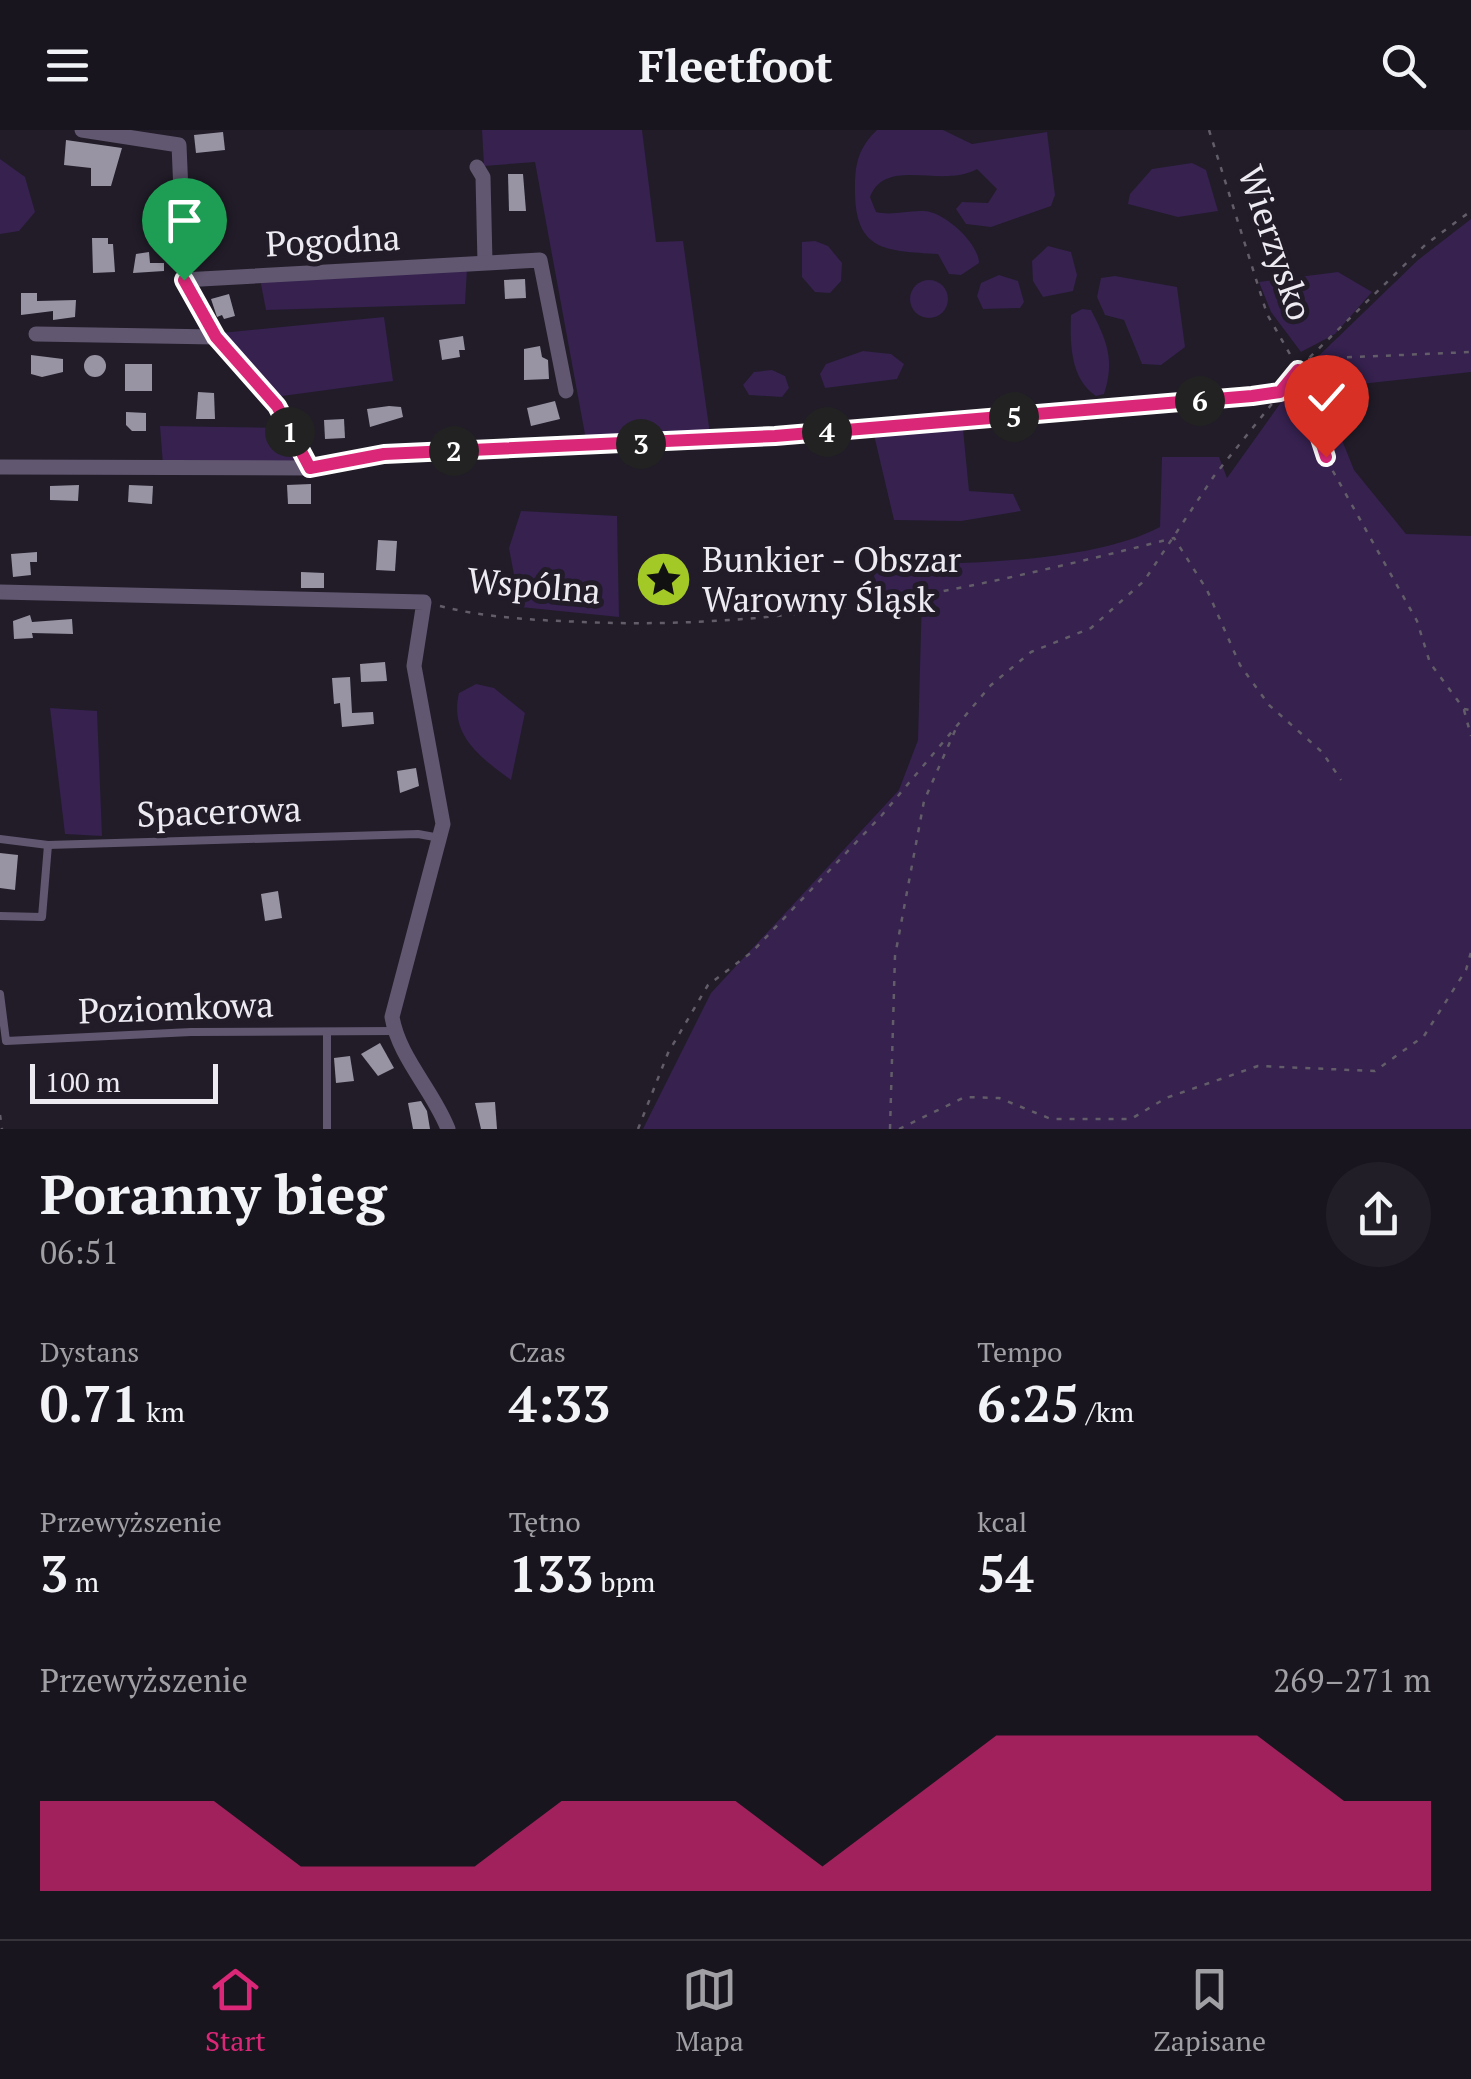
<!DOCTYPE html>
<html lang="pl">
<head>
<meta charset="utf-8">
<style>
  body { margin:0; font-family:"PT Serif",serif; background:#221e27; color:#f1f3f6; height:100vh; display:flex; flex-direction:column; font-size:38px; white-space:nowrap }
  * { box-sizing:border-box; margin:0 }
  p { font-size:32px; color:#9f9fa4 }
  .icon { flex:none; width:55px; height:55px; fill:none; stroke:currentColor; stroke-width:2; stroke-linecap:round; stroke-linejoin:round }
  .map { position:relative; height:999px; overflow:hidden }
  .panel { display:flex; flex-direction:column; background:#19151e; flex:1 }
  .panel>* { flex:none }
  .scale { position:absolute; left:30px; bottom:25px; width:188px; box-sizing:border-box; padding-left:10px; border:5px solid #edeaf2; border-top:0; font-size:28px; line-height:35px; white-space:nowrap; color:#edeaf2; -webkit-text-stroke:8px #211c28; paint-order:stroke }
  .pin { position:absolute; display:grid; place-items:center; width:85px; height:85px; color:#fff; margin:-102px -42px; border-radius:50% 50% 50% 0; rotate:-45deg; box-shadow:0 0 10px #0007 }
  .pin .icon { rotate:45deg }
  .km { position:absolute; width:50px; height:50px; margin:-25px; border-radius:50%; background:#222; color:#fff; font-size:28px; line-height:50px; text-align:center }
  .round { display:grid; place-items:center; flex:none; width:105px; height:105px; border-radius:52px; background:#221e27 }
  .head { display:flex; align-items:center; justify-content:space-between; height:170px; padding:0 40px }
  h1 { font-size:55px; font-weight:600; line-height:75px }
  .metrics { display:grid; grid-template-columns:repeat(3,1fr); gap:15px; height:170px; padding:10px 40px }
  .metrics div { display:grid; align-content:center }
  .metrics b { font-size:50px; font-weight:600 }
  .metrics small { font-size:28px; font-weight:400 }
  .metrics p { font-size:28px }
  .chart { height:280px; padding:20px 40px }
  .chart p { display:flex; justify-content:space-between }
  .chart svg { width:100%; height:180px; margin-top:10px; fill:#db2777; opacity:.7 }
  header { display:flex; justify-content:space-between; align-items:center; height:130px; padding:0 40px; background:#19151e; font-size:45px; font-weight:600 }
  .tab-bar { display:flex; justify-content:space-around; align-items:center; height:140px; border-top:2px solid #37343c; background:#19151e; font-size:28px; color:#9f9fa4 }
  .tab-bar a { display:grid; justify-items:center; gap:5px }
  .tab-bar .active { color:#db2777 }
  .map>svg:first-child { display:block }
  .green { fill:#36214f }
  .building { fill:#9994a3 }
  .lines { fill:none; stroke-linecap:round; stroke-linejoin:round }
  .path { stroke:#625d68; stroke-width:2.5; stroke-dasharray:5 8; stroke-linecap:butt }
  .lane { stroke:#615770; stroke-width:8 }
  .street { stroke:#615770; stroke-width:15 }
  .route-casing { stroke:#fff; stroke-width:20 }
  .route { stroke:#db2777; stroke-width:12 }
  .labels { text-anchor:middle; stroke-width:10; stroke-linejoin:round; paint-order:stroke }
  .street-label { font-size:35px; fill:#edeaf2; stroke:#211c28 }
  .poi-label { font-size:35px; fill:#edeaf2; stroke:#211c28; text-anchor:start }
</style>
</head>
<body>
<header><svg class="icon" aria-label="menu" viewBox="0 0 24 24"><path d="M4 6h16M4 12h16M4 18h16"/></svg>Fleetfoot<svg class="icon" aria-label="search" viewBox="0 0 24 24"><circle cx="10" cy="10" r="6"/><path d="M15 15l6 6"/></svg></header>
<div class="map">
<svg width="1471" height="999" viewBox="0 0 1471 999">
  <rect width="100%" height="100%" fill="#211c28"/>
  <g class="green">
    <path d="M 482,0 L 642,0 L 656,112 L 683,111 L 710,304 L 586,310 L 535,32 L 484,36 Z"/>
    <path d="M 877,0 L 943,0 L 972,14 L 1047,2 L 1055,65 L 1051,76 L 991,97 L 966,94 L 956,79 L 962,72 L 988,73 L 997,59 L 977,39 C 942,59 886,26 870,67 L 876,82 C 893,86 906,80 924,81 C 943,81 979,113 979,133 L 961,145 L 949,144 L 938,124 C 884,121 854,121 855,57 C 855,33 859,17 877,0 Z"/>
    <path d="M 0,29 L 25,47 L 35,82 L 19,101 L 0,104 Z"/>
    <path d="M 1192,33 L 1206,40 L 1218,81 L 1178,87 L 1128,74 L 1130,64 L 1152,39 Z"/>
    <path d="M 1471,89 L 1471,242 L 1333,257 L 1325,268 L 1354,340 L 1406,404 L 1471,406 L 1471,999 L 643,999 L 711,863 L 899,660 L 918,610 L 922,465 L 875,469 L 874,437 C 957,432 1087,435 1160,397 L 1162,327 L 1219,327 L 1227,348 L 1304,240 L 1418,130 Z"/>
    <path d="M 815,111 L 828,116 L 842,133 L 841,151 L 830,163 L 815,162 L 802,147 L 802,112 Z"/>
    <path d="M 1048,116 L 1071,122 L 1077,145 L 1073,161 L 1043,167 L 1033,151 L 1032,131 Z"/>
    <path d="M 467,139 L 465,174 L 266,180 L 260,149 Z"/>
    <path d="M 1338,142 L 1372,162 L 1335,204 L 1301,222 L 1271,182 L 1259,152 Z"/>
    <path d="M 999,145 L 1018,151 L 1024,172 L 1020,178 L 983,179 L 977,166 L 981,153 Z"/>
    <path d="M 1115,146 L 1177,157 L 1185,217 L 1161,235 L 1142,234 L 1124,190 L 1105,185 L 1097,167 L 1101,148 Z"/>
    <circle cx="929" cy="169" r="19"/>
    <path d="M 1082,179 L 1091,180 C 1107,211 1115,230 1104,264 L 1096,266 C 1070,249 1070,213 1071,185 Z"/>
    <path d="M 384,187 L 393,251 L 275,267 L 221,203 Z"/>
    <path d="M 863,221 L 891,224 L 904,234 L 897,249 L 825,258 L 820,244 L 826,234 Z"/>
    <path d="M 772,240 L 785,246 L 789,258 L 782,267 L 749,265 L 743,255 L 754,242 Z"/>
    <path d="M 160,296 L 284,298 L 303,333 L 163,335 Z"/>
    <path d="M 963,299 L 969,361 L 1013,364 L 1021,381 L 961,391 L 894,390 L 874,305 Z"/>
    <path d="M 521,381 L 617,386 L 619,487 L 520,477 L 509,418 Z"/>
    <path d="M 476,554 L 494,558 L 525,583 L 511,650 C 480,627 449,605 459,563 Z"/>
    <path d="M 50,578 L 97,581 L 102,706 L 65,704 Z"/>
  </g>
  <g class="building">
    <path d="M 223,2 L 225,20 L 196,23 L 194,5 Z"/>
    <path d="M 66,10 L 122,18 L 111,56 L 91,56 L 91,38 L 64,35 Z"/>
    <path d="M 508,44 L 523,44 L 526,81 L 509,81 Z"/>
    <path d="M 92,108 L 108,108 L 108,114 L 113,114 L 115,142 L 93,143 Z"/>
    <path d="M 149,122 L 150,133 L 164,133 L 164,141 L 133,143 L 136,124 Z"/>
    <path d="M 525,149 L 526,168 L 505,169 L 504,150 Z"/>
    <path d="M 21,163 L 37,163 L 37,171 L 76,170 L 75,187 L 53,190 L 53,181 L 21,185 Z"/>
    <path d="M 229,164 L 235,186 L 224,189 L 222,185 L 217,187 L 211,169 Z"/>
    <path d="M 463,206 L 465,220 L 459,220 L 460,227 L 442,230 L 439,210 Z"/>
    <path d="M 540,216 L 542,227 L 548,230 L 549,249 L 524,250 L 524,219 Z"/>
    <circle cx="95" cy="236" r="11"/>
    <path d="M 31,225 L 63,229 L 63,242 L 42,247 L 31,244 Z"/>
    <rect x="125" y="234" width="27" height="27"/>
    <path d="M 198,262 L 214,263 L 215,289 L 196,289 Z"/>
    <path d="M 555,271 L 560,289 L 531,296 L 527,278 Z"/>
    <path d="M 389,276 L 401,277 L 403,287 L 370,297 L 367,279 Z"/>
    <path d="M 126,282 L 146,283 L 146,301 L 132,301 L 126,295 Z"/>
    <path d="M 344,289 L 345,308 L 325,309 L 324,290 Z"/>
    <path d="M 311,354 L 311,374 L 288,374 L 287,355 Z"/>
    <path d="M 79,355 L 78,371 L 50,370 L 50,356 Z"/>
    <path d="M 129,355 L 153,356 L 152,374 L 128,372 Z"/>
    <path d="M 378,410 L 397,411 L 395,441 L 376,440 Z"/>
    <path d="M 37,422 L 37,432 L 30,432 L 31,445 L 13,447 L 11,424 Z"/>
    <path d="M 301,442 L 324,443 L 324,458 L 301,458 Z"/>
    <path d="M 30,485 L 32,492 L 72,489 L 73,504 L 32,503 L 33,508 L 14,509 L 13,491 Z"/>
    <path d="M 385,532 L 387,551 L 361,552 L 360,534 Z"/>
    <path d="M 350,547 L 352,583 L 373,582 L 374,594 L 342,597 L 340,573 L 334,574 L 332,548 Z"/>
    <path d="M 416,638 L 419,656 L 400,663 L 397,641 Z"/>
    <path d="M 0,723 L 18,725 L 15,760 L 0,758 Z"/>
    <path d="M 278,761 L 282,788 L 265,791 L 261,764 Z"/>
    <path d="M 380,913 L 394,938 L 378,946 L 361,924 Z"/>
    <path d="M 350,926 L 354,951 L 336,953 L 334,928 Z"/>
    <path d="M 421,971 L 427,981 L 430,999 L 413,999 L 408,973 Z"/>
    <path d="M 495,972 L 497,999 L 481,999 L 475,973 Z"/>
  </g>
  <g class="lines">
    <g class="path">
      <path d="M 1209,0 L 1267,184 L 1299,240 L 1325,327 L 1417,491 L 1430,533 L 1464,579 L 1471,580"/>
      <path d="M 1308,229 L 1471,222"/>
      <path d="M 326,335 L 384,324 L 775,306 L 1279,262"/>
      <path d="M 440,476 C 486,488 535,490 583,492 C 788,501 977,458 1174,408 L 1207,460 L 1240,535 L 1269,575 L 1322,622 L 1341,650"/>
      <path d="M 1464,580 L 1471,606"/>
      <path d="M 0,985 L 2,999"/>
      <path d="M 638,999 L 668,923 L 708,855 L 752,822 L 882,685 L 991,555 L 1031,522 L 1091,498 L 1144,451 L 1214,346 L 1308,229 L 1425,115 L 1471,81"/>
      <path d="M 890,999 L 895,826 L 924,671 L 957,596"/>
      <path d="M 899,999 L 965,967 L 999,968 L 1051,989 L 1131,989 L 1166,968 L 1258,936 L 1375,941 L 1424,906 L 1466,840 L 1471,822"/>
    </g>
    <g class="lane">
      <path d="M 0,709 L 48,715 L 418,704 L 440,708"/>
      <path d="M 0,786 L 42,787 L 48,715"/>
      <path d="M 0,864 L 6,911 L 191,902 L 394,901"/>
      <path d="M 327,999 L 327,903"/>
    </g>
    <g class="street">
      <path d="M 477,37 L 483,47 L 485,132"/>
      <path d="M 183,150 L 540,130 L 566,261"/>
      <path d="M 36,204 L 216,207"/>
      <path d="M 0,337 L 310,338 L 277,276 L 216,207 L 185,156 L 179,15 L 82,0"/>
      <path d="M 0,462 L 424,472 L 414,536 L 443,694 L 392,887 C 399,928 433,960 448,999"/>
    </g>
  </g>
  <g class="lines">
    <defs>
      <path id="route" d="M 184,150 L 216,207 L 277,276 L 310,338 L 384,324 L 775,306 L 1252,266 L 1280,262 L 1298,240 L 1326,327"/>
    </defs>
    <use href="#route" class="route-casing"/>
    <use href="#route" class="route"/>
  </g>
  <defs>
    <symbol id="sight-disc" viewBox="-11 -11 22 22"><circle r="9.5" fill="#a3c926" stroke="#211c28"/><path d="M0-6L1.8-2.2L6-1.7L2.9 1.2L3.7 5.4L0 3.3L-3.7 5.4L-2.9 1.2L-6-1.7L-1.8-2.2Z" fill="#111"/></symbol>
  </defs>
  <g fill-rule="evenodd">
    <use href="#sight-disc" x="632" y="418" width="63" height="63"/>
  </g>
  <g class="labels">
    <g class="street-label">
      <text transform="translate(333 111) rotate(-3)" y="12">Pogodna</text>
      <text transform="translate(1275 113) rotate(71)" y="12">Wierzysko</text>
      <text transform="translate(534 456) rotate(5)" y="12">Wspólna</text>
      <text transform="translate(219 682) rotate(-2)" y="12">Spacerowa</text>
      <text transform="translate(176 878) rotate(-2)" y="12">Poziomkowa</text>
    </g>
    <g class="poi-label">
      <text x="702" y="442">Bunkier - Obszar<tspan x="702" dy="40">Warowny Śląsk</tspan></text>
    </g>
  </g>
</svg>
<div class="scale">100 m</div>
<div class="pin" style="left:184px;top:150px;background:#1e9e55"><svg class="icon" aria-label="arrive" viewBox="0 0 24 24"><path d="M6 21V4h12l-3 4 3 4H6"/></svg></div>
<div class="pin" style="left:1326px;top:327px;background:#d93025"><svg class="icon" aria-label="check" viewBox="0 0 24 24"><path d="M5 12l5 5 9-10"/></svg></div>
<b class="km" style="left:290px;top:302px">1</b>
<b class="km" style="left:454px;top:321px">2</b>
<b class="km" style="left:641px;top:314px">3</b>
<b class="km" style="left:827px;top:302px">4</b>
<b class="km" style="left:1014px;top:287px">5</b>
<b class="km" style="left:1200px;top:271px">6</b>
</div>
<section class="panel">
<div class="head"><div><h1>Poranny bieg</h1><p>06:51</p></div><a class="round"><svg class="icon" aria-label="share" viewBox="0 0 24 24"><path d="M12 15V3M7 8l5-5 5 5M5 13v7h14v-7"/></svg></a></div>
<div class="metrics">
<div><p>Dystans</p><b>0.71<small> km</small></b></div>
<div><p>Czas</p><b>4:33</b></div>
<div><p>Tempo</p><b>6:25<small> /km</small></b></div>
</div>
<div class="metrics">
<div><p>Przewyższenie</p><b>3<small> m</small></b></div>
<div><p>Tętno</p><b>133<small> bpm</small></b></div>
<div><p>kcal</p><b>54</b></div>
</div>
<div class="chart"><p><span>Przewyższenie</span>269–271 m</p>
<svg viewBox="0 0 160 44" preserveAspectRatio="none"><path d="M0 44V22L10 22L20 22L30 38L40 38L50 38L60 22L70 22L80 22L90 38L100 22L110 6L120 6L130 6L140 6L150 22L160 22V44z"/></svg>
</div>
</section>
<nav class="tab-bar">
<a class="active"><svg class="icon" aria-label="home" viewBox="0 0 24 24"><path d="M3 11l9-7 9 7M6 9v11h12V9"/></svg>Start</a>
<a><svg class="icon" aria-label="map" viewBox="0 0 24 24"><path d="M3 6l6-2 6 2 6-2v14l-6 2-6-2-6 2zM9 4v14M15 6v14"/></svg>Mapa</a>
<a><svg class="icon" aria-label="saved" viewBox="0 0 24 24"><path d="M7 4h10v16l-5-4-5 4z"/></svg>Zapisane</a>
</nav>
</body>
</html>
